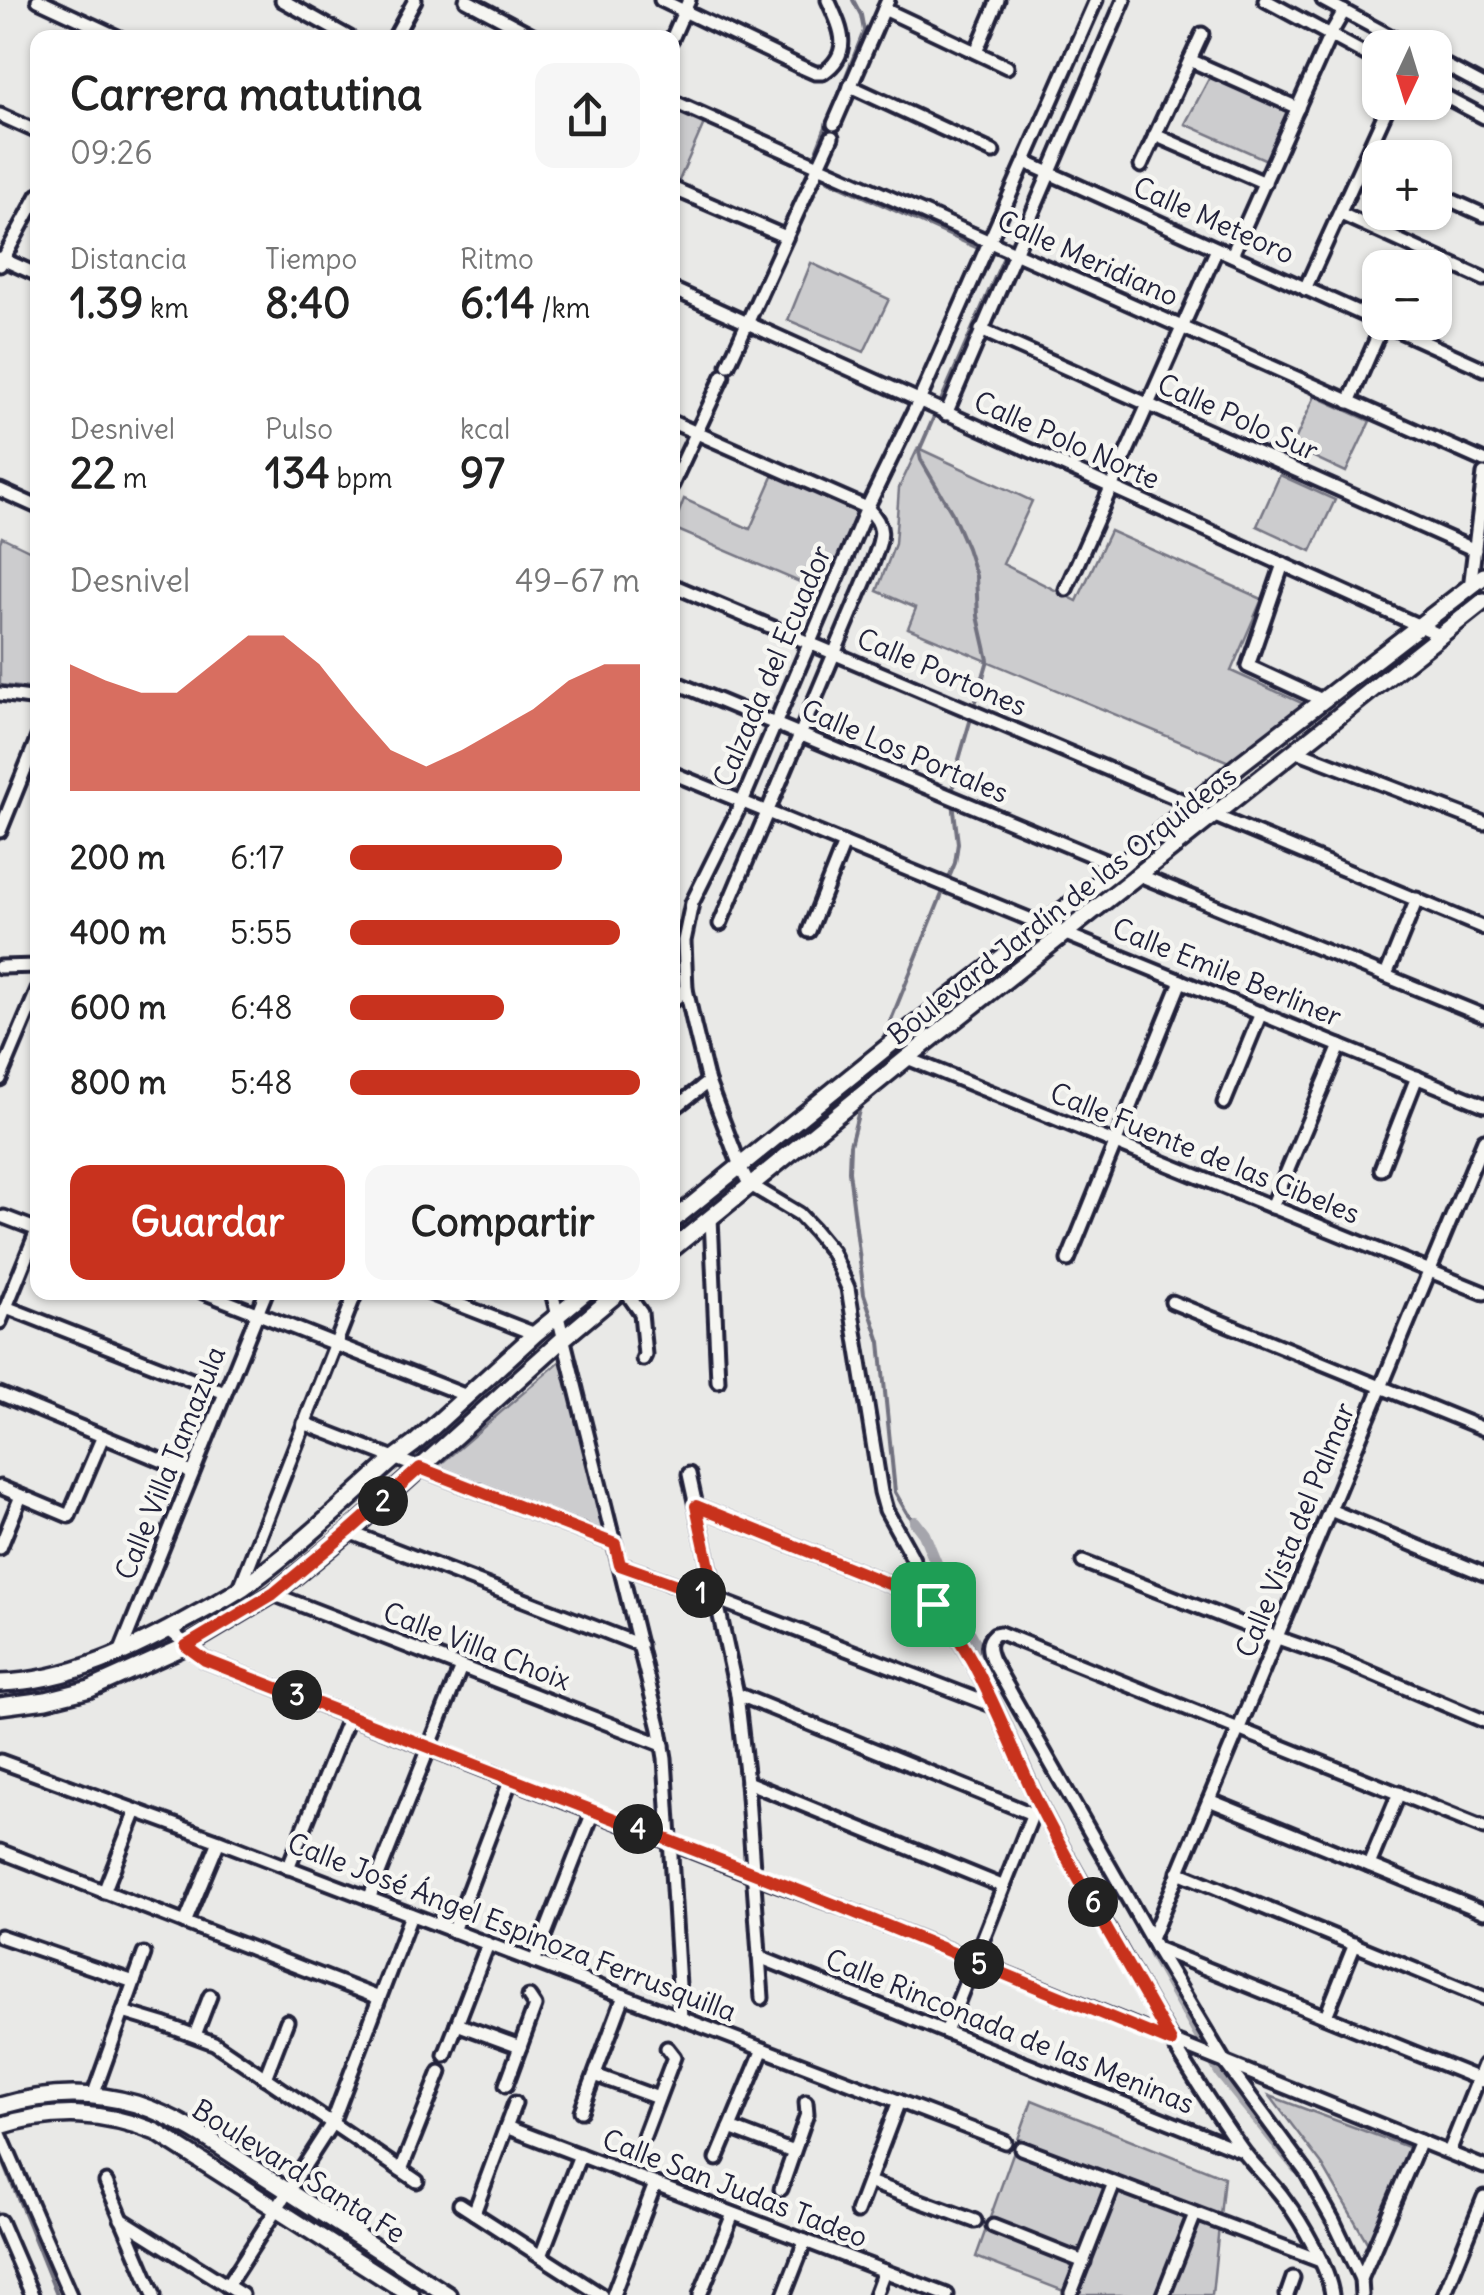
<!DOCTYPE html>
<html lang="es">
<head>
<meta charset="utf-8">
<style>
  body { margin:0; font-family:Delius,sans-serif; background:#f6f6f6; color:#222; height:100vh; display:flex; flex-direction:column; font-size:38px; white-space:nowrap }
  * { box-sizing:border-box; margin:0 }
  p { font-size:32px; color:#767676 }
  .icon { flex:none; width:55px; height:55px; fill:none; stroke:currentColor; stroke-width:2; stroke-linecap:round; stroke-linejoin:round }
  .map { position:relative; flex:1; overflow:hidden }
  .sheet { position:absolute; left:30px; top:30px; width:650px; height:1270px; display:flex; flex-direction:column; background:#fff; border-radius:20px; box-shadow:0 2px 8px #0004 }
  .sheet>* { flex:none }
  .needle { width:65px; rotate:184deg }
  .controls { position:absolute; left:1362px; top:30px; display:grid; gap:20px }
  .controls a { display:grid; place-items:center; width:90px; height:90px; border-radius:20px; background:#fff; box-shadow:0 2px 8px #0004; font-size:50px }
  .pin { position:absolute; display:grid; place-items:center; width:85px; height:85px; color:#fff; margin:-42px; border-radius:20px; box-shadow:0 5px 15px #0006 }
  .km { position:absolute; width:50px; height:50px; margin:-25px; border-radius:50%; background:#222; color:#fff; font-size:28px; line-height:50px; text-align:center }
  .round { display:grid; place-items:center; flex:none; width:105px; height:105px; border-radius:20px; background:#f6f6f6 }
  .summary { display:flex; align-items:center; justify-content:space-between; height:170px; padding:0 40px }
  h1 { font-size:45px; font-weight:700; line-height:75px }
  .metrics { display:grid; grid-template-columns:repeat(3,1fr); gap:15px; height:170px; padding:10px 40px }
  .metrics div { display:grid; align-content:center }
  .metrics b { font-size:42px; font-weight:700 }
  .metrics small { font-size:28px; font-weight:400 }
  .metrics p { font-size:28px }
  .chart { height:280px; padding:20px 40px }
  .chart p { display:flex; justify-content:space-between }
  .chart svg { width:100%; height:180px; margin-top:10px; fill:#c8321e; opacity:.7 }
  .button { display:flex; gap:20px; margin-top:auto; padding:20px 40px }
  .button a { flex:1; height:115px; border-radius:20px; background:#c8321e; color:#fff; font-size:40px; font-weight:700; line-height:115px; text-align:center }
  .button a+a { background:#f6f6f6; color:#222 }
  ul { padding:0 40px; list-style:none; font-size:32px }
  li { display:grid; grid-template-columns:160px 120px 1fr; align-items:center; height:75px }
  li i { height:25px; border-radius:12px; background:#c8321e }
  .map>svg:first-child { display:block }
  .green { fill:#ccccce; stroke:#777784; stroke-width:2.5 }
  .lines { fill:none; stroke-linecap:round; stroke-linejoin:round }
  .stream { stroke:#71717f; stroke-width:4 }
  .canal { stroke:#a5a5ac; stroke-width:12 }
  .street-casing { stroke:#22223b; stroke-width:19 }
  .secondary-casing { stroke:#22223b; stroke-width:22 }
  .street { stroke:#f6f6f2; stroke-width:11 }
  .secondary { stroke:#f6f6f2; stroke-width:15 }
  .route-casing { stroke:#fff; stroke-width:20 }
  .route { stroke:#c8321e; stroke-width:12 }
  .labels { text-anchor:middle; stroke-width:9; stroke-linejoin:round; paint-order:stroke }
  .street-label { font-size:28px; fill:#22223b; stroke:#f6f6f2 }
</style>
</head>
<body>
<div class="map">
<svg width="1484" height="2295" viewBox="0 0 1484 2295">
  <rect width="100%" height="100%" fill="#e9e9e7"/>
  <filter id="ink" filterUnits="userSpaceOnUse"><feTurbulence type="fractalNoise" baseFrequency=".01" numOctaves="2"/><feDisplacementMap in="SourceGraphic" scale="20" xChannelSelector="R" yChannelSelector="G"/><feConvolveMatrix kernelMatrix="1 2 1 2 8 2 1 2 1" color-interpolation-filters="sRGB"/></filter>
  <g filter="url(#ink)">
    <g class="green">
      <path d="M 1211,75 L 1290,111 L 1269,161 L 1185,124 Z"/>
      <path d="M 672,107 L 705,121 L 677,185 L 673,183 Z"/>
      <path d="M 811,263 L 889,299 L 864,352 L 788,320 Z"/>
      <path d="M 1315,396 L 1370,421 L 1346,472 L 1292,447 Z"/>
      <path d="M 918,448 L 1032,501 L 1003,564 L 1077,601 L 1110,531 L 1262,599 L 1231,671 L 1304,704 L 1229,762 L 908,628 L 916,608 L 877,591 L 895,544 L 899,488 Z"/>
      <path d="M 775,472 L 861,512 L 823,592 L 673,528 L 684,499 L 750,529 Z"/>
      <path d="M 1280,475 L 1335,500 L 1311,551 L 1257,526 Z"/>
      <path d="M 2,537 L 37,554 L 37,689 L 0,685 L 0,542 Z"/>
      <path d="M 565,1357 L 611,1537 L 437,1467 Z"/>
      <path d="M 1270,2096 L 1413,2149 L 1371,2249 L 1323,2166 Z"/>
      <path d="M 1032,2100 L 1224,2177 L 1212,2295 L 1074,2295 L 976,2257 Z"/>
    </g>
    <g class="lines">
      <g class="stream">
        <path d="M 817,149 L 864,31 L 861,15 L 853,0"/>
        <path d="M 828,180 L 980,249"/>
        <path d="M 948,880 L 955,863 L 958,843 L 954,811 L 953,780 L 988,660 L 978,616 L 976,576 L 967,548 L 952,513 L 921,460 L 919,451 L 1003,259"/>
        <path d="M 880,1047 L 944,889"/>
        <path d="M 866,1084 L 873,1065"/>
        <path d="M 861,1103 L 850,1145 L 849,1171 L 864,1294 L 880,1342 L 895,1492 L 907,1513 L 915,1522"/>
        <path d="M 0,2153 L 57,2295"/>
      </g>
      <g class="canal">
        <path d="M 915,1522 L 924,1534 L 953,1604 L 994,1675"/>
        <path d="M 1153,1953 L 1221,2074 L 1297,2168"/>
      </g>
      <defs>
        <g id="street">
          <path d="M 38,0 L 120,38"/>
          <path d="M 282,0 L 350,38"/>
          <path d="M 466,0 L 538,38"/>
          <path d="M 661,0 L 799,66 L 815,73 L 823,73 C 854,52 840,27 828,0"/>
          <path d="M 1265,0 L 1380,62"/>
          <path d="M 1323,0 L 1412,48"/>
          <path d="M 884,9 L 1007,67"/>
          <path d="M 394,38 L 415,0"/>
          <path d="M 672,39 L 689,0"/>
          <path d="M 976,52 L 998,0"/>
          <path d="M 1190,60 L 1298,108"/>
          <path d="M 1435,60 L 1484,86"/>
          <path d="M 850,86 L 993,152"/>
          <path d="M 1435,91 L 1484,117"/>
          <path d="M 672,101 L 1484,461"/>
          <path d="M 0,115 L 38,132"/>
          <path d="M 834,124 L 888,0"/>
          <path d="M 1155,135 L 1265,183"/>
          <path d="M 1363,161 L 1380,169"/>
          <path d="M 1025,162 L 1484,369"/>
          <path d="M 1141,166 L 1202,34"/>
          <path d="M 672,188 L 786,237"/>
          <path d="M 1435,193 L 1484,215"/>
          <path d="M 1341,214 L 1484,279"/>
          <path d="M 1232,255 L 1330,35 L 1344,11"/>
          <path d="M 0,258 L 38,275"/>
          <path d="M 0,265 L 38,195"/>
          <path d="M 672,289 L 1442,636"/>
          <path d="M 1305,289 L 1390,102"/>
          <path d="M 981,330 L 1475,550"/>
          <path d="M 728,365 L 832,137"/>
          <path d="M 1349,402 L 1383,324"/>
          <path d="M 946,414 L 1124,0"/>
          <path d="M 672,422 L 867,508 C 888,528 881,539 872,564 L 720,924"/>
          <path d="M 672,485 L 723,376"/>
          <path d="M 0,490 L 38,507"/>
          <path d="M 1283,564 L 1248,666 L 1322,700"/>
          <path d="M 672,585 L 1193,805"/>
          <path d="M 1470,588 L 1484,474"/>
          <path d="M 1066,589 L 1217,249"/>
          <path d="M 672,681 L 1119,867"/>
          <path d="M 0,694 L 38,699"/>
          <path d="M 1297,751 L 1484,823"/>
          <path d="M 672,773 L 1484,1105"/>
          <path d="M 1215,816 L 1484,928"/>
          <path d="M 0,831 L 38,737"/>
          <path d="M 1139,875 L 1484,1016"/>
          <path d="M 809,931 L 844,843"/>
          <path d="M 0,967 L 38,966"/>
          <path d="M 1386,975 L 1417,899"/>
          <path d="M 672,1001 L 686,989"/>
          <path d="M 907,1058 L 1484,1293"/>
          <path d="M 0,1079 L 38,989"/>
          <path d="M 1224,1103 L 1261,1013"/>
          <path d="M 672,1110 L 708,1082"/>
          <path d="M 1381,1169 L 1417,1077"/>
          <path d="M 1272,1207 L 1340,1046"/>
          <path d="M 4,1217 L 38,1230"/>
          <path d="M 711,1217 L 718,1381"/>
          <path d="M 1068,1260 L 1181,981"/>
          <path d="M 203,1292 L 467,1396"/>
          <path d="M 427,1292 L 535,1334"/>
          <path d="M 552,1292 L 660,1729 L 665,1758 L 681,2018"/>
          <path d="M 626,1292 L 641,1313 L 645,1355 L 643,1359"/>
          <path d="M 1172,1302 L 1484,1429"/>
          <path d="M 6,1307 L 225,1393"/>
          <path d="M 0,1322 L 38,1228"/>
          <path d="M 0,1394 L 192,1473"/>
          <path d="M 304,1423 L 615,1544"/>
          <path d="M 689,1474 L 737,1694 L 747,1782 L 762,1998"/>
          <path d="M 0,1487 L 69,1516 L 103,1436"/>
          <path d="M 696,1506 L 921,1597 C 968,1625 1011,1748 1037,1800 C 1066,1859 1101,1915 1133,1973 C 1166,2033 1201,2092 1241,2148 C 1254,2167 1272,2181 1285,2200 C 1301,2221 1329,2269 1332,2295"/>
          <path d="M 1330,1510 L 1484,1574"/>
          <path d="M 349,1532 L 640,1645"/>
          <path d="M 0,1548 L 21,1496"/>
          <path d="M 1083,1562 L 1278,1638 L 1335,1658 L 1484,1721"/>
          <path d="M 620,1565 L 716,1599 L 994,1706"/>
          <path d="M 239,1590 L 356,1292"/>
          <path d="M 273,1594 L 663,1745"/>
          <path d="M 933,1604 L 911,1555 L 886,1510 L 881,1492 L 848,1288 L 832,1252 L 813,1229 L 799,1214 L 749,1184 L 740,1166 L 708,1082 L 694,1025 L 686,989 L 684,941 L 692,903 L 742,802 L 867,508 L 919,401 L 1096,0"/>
          <path d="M 169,1630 L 205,1660 L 753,1875 L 841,1907 L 1484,2167"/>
          <path d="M 120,1653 L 266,1292"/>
          <path d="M 737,1694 L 1032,1814"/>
          <path d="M 0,1761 L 219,1841 L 1005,2142"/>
          <path d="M 747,1782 L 1002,1886"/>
          <path d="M 1209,1800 L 1484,1912"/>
          <path d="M 0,1851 L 379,1998"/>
          <path d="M 1369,1865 L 1399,1793"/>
          <path d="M 288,1868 L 349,1716"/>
          <path d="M 1178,1872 L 1484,1998"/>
          <path d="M 104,1892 L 136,1811"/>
          <path d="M 369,1899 L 461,1667"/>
          <path d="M 185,1923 L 219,1841"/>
          <path d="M 453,1931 L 511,1779"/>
          <path d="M 0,1936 L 134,1982"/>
          <path d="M 1151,1939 L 1484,1140"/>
          <path d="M 1156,1948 L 1484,2081"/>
          <path d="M 759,1957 L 1242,2151"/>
          <path d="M 534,1962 L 593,1812"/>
          <path d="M 123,2012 L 163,2024 L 214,2043 L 417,2181"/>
          <path d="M 1326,2016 L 1355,1944"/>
          <path d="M 457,2024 L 520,2047"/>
          <path d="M 946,2032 L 1035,1808"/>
          <path d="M 195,2035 L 210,1996"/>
          <path d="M 445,2055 L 488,1944"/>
          <path d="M 595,2075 L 658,2098"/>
          <path d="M 265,2078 L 287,2021"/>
          <path d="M 506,2085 L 535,2006 L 529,1997"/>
          <path d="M 93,2096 L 144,1954"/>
          <path d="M 581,2111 L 624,1996"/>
          <path d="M 506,2127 L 947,2295"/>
          <path d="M 730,2128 L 793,2152"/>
          <path d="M 0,2134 L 70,2295"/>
          <path d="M 644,2136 L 674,2057 L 667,2048"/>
          <path d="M 1021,2148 L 1321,2261"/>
          <path d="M 1449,2152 L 1484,2065"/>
          <path d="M 717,2159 L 763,2049"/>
          <path d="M 401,2170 L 440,2072"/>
          <path d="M 106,2182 L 154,2295"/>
          <path d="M 869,2182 L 975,2221"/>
          <path d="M 781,2189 L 807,2114 L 806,2102"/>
          <path d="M 460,2204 L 601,2295"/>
          <path d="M 857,2212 L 899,2101"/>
          <path d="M 474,2213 L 515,2103"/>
          <path d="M 121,2219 L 242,2295"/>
          <path d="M 0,2221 L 32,2295"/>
          <path d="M 993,2226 L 1084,2262"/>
          <path d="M 541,2256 L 580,2155"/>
          <path d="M 1361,2279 L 1420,2141"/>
          <path d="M 227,2286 L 332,2123 L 411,1915"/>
          <path d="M 1071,2293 L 1114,2183"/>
          <path d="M 613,2295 L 655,2184"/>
          <path d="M 700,2295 L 733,2214"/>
          <path d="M 784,2295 L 805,2241"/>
          <path d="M 875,2295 L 884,2271"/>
          <path d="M 1163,2295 L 1195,2214"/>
          <path d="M 1287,2295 L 1293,2278"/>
          <path d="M 1362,2295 L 1361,2279 L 1334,2222 L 1306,2172 L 1224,2061 L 1156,1948 L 992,1660 C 988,1650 986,1642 995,1634 L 1000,1633 L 1484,1828"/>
          <path d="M 1444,2295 L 1484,2197"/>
        </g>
        <g id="secondary">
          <path d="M 672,1221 L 907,1031 L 1119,867 L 1239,765 L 1484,576"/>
          <path d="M 672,1249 L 907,1058 L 1484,601"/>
          <path d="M 0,1683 C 70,1681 135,1649 195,1615 C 211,1606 227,1598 242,1588 C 296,1550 345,1502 395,1458 L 414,1444 L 535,1334 L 586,1292"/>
          <path d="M 0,1706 L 46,1700 L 90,1689 L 186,1646 L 273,1594 L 349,1532 L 564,1338 L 619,1292"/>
          <path d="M 0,2106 C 44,2093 91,2091 136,2104 C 184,2119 226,2151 269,2179 C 328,2217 388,2256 448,2295"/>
          <path d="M 0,2126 C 54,2109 104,2111 156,2132 L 411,2295"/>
        </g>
      </defs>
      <use href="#street" class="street-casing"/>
      <use href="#secondary" class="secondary-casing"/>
      <use href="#street" class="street"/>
      <use href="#secondary" class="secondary"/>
    </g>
  </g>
  <g class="lines" filter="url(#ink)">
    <defs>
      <path id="route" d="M 420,1468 L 615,1544 L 620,1565 L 716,1599 L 696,1506 L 921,1597 C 968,1625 1011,1749 1037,1801 C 1078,1883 1127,1962 1171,2042 L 841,1907 L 205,1660 L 186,1646 L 273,1594 L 348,1532 Z"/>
    </defs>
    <use href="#route" class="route-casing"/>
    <use href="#route" class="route"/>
  </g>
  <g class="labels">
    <g class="street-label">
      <text transform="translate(1214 220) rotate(24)" y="10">Calle Meteoro</text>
      <text transform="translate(1088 258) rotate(24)" y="10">Calle Meridiano</text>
      <text transform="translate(1238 417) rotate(24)" y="10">Calle Polo Sur</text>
      <text transform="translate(1067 440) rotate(24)" y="10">Calle Polo Norte</text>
      <text transform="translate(772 666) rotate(-67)" y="10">Calzada del Ecuador</text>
      <text transform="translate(942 672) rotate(23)" y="10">Calle Portones</text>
      <text transform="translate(905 751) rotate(23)" y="10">Calle Los Portales</text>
      <text transform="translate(1062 905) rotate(-38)" y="10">Boulevard Jardín de las Orquídeas</text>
      <text transform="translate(1227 972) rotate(22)" y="10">Calle Emile Berliner</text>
      <text transform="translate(1205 1153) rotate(22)" y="10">Calle Fuente de las Cibeles</text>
      <text transform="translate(170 1463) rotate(-68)" y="10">Calle Villa Tamazula</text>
      <text transform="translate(1295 1530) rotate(-68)" y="10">Calle Vista del Palmar</text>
      <text transform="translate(477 1646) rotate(21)" y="10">Calle Villa Choix</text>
      <text transform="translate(512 1927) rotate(21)" y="10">Calle José Ángel Espinoza Ferrusquilla</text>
      <text transform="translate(1010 2031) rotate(22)" y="10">Calle Rinconada de las Meninas</text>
      <text transform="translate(299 2171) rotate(32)" y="10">Boulevard Santa Fe</text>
      <text transform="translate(735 2188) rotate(21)" y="10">Calle San Judas Tadeo</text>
    </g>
  </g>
</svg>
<div class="controls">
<a><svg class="needle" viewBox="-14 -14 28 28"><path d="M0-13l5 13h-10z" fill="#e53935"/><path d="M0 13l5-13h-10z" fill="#767676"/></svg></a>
<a>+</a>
<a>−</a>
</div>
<div class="pin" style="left:933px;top:1604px;background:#1e9e55"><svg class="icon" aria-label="arrive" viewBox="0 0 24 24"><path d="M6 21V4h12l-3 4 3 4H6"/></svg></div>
<b class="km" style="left:701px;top:1593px">1</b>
<b class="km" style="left:383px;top:1501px">2</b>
<b class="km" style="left:297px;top:1695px">3</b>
<b class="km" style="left:638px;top:1829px">4</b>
<b class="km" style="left:979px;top:1964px">5</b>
<b class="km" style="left:1093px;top:1902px">6</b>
<section class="sheet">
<div class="summary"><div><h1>Carrera matutina</h1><p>09:26</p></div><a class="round"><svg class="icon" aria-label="share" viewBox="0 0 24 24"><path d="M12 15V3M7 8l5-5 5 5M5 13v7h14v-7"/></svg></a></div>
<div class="metrics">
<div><p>Distancia</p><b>1.39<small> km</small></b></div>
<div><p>Tiempo</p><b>8:40</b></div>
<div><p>Ritmo</p><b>6:14<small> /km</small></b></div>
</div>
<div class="metrics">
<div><p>Desnivel</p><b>22<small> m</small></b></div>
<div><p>Pulso</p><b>134<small> bpm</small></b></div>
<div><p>kcal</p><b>97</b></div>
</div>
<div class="chart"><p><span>Desnivel</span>49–67 m</p>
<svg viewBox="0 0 160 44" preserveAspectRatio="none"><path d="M0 44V13L10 17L20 20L30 20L40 13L50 6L60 6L70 13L80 24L90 34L100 38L110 34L120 29L130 24L140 17L150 13L160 13V44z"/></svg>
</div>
<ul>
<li><b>200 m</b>6:17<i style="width:73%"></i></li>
<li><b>400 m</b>5:55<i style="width:93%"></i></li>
<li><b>600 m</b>6:48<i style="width:53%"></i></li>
<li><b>800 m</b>5:48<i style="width:100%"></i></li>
</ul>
<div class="button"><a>Guardar</a><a>Compartir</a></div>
</section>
</div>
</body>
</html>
